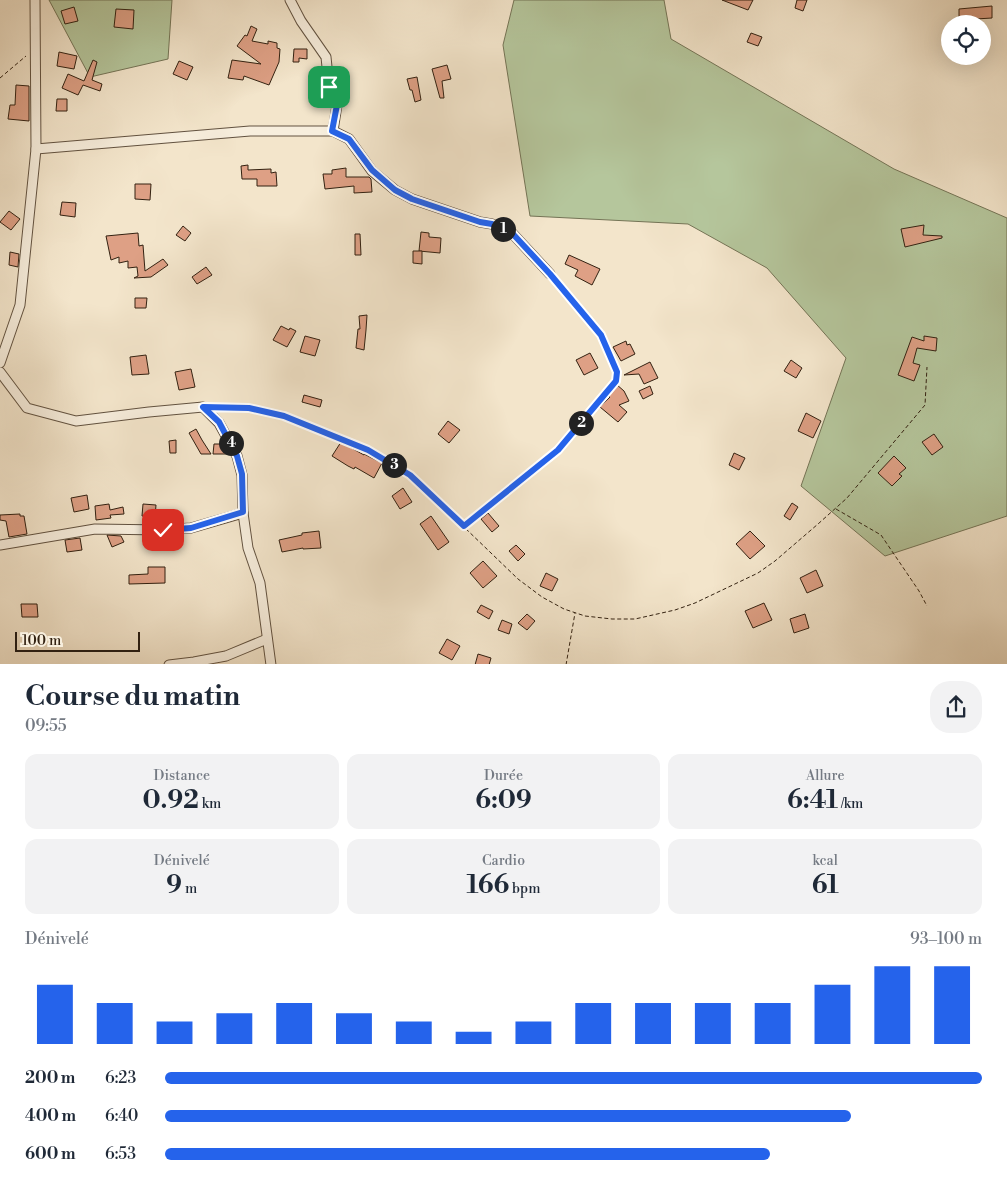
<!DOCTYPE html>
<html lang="fr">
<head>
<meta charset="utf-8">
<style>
  body { margin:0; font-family:"Libre Bodoni",serif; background:#f2f2f3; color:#1f2937; height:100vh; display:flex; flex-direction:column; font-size:19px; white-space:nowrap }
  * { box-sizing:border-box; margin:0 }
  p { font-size:16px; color:#747a83 }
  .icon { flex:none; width:28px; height:28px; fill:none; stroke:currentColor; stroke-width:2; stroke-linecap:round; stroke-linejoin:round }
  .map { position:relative; height:664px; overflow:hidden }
  .sheet { display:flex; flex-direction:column; background:#fff; flex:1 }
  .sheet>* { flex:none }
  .buttons { position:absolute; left:941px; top:15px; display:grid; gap:10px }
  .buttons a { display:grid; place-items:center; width:50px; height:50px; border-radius:50%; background:#fff; box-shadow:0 5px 20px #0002; font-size:25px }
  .scale { position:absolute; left:15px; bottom:12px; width:125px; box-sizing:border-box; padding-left:5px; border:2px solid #322111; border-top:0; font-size:14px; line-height:18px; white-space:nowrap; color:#322111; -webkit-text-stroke:4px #f7eedd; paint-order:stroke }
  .pin { position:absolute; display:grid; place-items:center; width:42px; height:42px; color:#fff; margin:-21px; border-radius:10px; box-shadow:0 2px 8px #0006 }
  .km { position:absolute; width:25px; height:25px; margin:-12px; border-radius:50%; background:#222; color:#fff; font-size:14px; line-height:25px; text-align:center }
  .round { display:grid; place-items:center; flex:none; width:52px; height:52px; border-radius:20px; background:#f2f2f3 }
  .summary { display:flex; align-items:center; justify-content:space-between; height:85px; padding:0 25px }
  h1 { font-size:28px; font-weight:700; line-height:38px }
  .figures { display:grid; grid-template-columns:repeat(3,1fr); gap:8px; height:85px; padding:5px 25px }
  .figures div { display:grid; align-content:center; border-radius:12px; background:#f2f2f3; text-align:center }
  .figures b { font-size:25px; font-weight:700 }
  .figures small { font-size:14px; font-weight:400 }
  .figures p { font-size:14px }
  .chart { height:140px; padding:10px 25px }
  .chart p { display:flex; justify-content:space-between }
  .chart svg { width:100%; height:90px; margin-top:5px; stroke:#2563eb; stroke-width:6 }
  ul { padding:0 25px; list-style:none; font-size:16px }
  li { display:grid; grid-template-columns:80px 60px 1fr; align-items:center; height:38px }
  li i { height:12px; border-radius:6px; background:#2563eb }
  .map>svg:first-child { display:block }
  .green { fill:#b5c69c; stroke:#747456 }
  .building { fill:#dea085; stroke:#322111 }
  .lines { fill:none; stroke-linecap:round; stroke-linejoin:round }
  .street-casing { stroke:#625240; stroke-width:11 }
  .path { stroke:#322111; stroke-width:1; stroke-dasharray:4 2.5; stroke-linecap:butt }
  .street { stroke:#f7eedd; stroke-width:9 }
  .route-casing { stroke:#fff; stroke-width:10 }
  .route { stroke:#2563eb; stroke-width:6 }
</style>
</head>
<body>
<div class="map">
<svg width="1007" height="665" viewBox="0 0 1007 665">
  <rect width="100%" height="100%" fill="#f3e5cb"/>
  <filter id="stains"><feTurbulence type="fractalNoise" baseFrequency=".004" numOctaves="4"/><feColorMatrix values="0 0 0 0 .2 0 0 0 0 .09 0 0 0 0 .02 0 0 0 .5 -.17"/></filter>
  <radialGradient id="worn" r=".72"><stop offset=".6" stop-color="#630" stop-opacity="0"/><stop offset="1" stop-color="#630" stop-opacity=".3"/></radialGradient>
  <g class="green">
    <path d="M 49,0 L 172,0 L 168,59 L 90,77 Z"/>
    <path d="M 514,0 L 664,0 L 671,39 L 894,169 L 1007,218 L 1007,516 L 885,556 L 801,486 L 846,358 L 767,268 L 688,224 L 530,216 L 503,45 Z"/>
  </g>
  <g class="building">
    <path d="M 722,0 L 753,0 L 748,10 Z"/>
    <path d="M 797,0 L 807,0 L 803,11 L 795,8 Z"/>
    <path d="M 992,6 L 992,18 L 959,20 L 959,9 Z"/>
    <path d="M 74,7 L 78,21 L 65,24 L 61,11 Z"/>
    <path d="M 116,9 L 134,10 L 133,29 L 114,27 Z"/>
    <path d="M 251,26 L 257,29 L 252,41 L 268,44 L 268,41 L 277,43 L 277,48 L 280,49 L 279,62 L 269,85 L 244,76 L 243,80 L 228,78 L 232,60 L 261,64 L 237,46 L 245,35 L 247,36 Z"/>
    <path d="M 751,33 L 762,37 L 758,46 L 747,42 Z"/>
    <path d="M 294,49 L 307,49 L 307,59 L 299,58 L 299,62 L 293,62 Z"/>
    <path d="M 59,52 L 77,56 L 74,69 L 57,66 Z"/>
    <path d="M 93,60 L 97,62 L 92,80 L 102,84 L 100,91 L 83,85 L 78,95 L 62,88 L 68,74 L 84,81 Z"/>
    <path d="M 179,61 L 193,67 L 187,80 L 173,74 Z"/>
    <path d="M 447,65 L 451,79 L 442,81 L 444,98 L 440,98 L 432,69 Z"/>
    <path d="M 347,77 L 349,86 L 340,87 L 338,78 Z"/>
    <path d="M 417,77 L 421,100 L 415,102 L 412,90 L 410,90 L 407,79 Z"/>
    <path d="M 16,85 L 29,86 L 29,121 L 8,119 L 10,105 L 15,105 Z"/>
    <path d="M 57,99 L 67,99 L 67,111 L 56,111 Z"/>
    <path d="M 248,165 L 248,170 L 271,169 L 271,173 L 276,172 L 277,186 L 257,186 L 257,179 L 242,179 L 241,166 Z"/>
    <path d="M 346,168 L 346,177 L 369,177 L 371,179 L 372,192 L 354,193 L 354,186 L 325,189 L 323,174 L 332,174 L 332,170 Z"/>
    <path d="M 135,184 L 151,184 L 150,200 L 135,199 Z"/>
    <path d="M 62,202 L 76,203 L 75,217 L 60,215 Z"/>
    <path d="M 9,211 L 20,219 L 11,230 L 0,222 Z"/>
    <path d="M 924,225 L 923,235 L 942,236 L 942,238 L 905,247 L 901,229 Z"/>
    <path d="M 183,226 L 191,233 L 185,241 L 176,235 Z"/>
    <path d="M 421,232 L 429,233 L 429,237 L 441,238 L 440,253 L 419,251 Z"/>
    <path d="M 138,233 L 139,246 L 143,245 L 145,271 L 163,259 L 168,265 L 151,277 L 134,278 L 138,276 L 137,267 L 128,268 L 128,261 L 119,263 L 119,257 L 111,260 L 106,236 Z"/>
    <path d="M 355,234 L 360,234 L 361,255 L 355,255 Z"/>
    <path d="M 413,251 L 422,251 L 422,264 L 413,263 Z"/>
    <path d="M 10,252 L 19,254 L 18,267 L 9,265 Z"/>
    <path d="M 569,255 L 600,269 L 592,285 L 575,276 L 578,270 L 565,264 Z"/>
    <path d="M 206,267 L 212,275 L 197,284 L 192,277 Z"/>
    <path d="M 135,298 L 147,298 L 146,308 L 135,308 Z"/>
    <path d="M 367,315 L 366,330 L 364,350 L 356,348 L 358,329 L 360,329 L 359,316 Z"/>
    <path d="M 281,326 L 289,330 L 290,328 L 296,331 L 287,347 L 273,340 Z"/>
    <path d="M 305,336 L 320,340 L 315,356 L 300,352 Z"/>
    <path d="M 924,336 L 937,338 L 936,351 L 917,348 L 913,363 L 920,365 L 914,381 L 898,375 L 912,337 L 924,341 Z"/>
    <path d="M 626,341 L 627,345 L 630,344 L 635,354 L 621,361 L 613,347 Z"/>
    <path d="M 590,353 L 598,368 L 584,375 L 576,360 Z"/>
    <path d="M 146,355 L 149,374 L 132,375 L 130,357 Z"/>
    <path d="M 791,360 L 802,368 L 796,378 L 784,371 Z"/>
    <path d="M 650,362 L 658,378 L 644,384 L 639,374 L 624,375 Z"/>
    <path d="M 191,369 L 195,387 L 179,390 L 175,372 Z"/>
    <path d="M 616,384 L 624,391 L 629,401 L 619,405 L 627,412 L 618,422 L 600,407 L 610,397 L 607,395 Z"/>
    <path d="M 650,386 L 653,394 L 643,399 L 639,391 Z"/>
    <path d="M 304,395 L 322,400 L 320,407 L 302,402 Z"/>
    <path d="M 806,413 L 821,421 L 813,438 L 798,431 Z"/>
    <path d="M 448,421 L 460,430 L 449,443 L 438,434 Z"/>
    <path d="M 196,429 L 202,440 L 211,454 L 201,454 L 189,433 Z"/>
    <path d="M 934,434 L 943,447 L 932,455 L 922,442 Z"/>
    <path d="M 176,440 L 176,453 L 170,453 L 169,441 Z"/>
    <path d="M 341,442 L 364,455 L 364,454 L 382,463 L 374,478 L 355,467 L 354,469 L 348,466 L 332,456 Z"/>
    <path d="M 214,444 L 224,444 L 229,454 L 213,454 Z"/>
    <path d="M 734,453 L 745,458 L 739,470 L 729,465 Z"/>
    <path d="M 894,456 L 906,468 L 899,474 L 902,476 L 892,486 L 878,473 Z"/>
    <path d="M 403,488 L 412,502 L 400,509 L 392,496 Z"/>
    <path d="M 87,495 L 89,509 L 74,512 L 71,498 Z"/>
    <path d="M 792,503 L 798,507 L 790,520 L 784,516 Z"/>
    <path d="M 109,504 L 110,510 L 123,507 L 124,514 L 110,515 L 111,518 L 96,520 L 95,506 Z"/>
    <path d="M 143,504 L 156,505 L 155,517 L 142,516 Z"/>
    <path d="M 488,513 L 499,526 L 492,532 L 481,519 Z"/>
    <path d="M 20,514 L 20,516 L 24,516 L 27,534 L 9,537 L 6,521 L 0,520 L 0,515 Z"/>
    <path d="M 431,516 L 449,542 L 438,550 L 420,524 Z"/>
    <path d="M 319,531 L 321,548 L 303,549 L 303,548 L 282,552 L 279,540 L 302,535 L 302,533 Z"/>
    <path d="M 750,531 L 765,546 L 750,559 L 736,544 Z"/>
    <path d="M 107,535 L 121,536 L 124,542 L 112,547 Z"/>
    <path d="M 80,538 L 82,550 L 67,552 L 65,540 Z"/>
    <path d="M 516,545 L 525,554 L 518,561 L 509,551 Z"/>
    <path d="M 483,561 L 497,576 L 483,588 L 470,573 Z"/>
    <path d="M 148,567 L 165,567 L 165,583 L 129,584 L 129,575 L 148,574 Z"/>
    <path d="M 816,570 L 823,586 L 807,593 L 800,578 Z"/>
    <path d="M 546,573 L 558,579 L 552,591 L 540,586 Z"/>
    <path d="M 764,603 L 772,620 L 753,628 L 745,611 Z"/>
    <path d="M 21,604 L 37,604 L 38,617 L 22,617 Z"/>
    <path d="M 481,605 L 493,611 L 489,619 L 477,612 Z"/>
    <path d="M 527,614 L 535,621 L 527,630 L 518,623 Z"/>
    <path d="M 805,614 L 809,628 L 794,633 L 790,619 Z"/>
    <path d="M 502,620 L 512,624 L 509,634 L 498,630 Z"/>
    <path d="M 447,639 L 460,646 L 452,660 L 439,653 Z"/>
    <path d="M 478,654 L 491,658 L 489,665 L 475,665 Z"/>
  </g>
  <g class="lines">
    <defs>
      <g id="street">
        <path d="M 290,0 L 301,21 L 326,57 L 329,87 L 337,105 L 333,131"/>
        <path d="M 36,149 L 250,131 L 333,131 L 349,139 L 372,171 L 395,190 L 412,199 L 480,222 L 492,224 L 512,233 L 550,274"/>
        <path d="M 0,363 L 20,305 L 36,149 L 35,0"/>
        <path d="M 0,372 L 27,408 L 76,421 L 149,412 L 203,407 L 219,423 L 237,456 L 242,475 L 243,513 L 248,548 L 260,583 L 271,665"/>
        <path d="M 0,545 L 95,529 L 163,530 L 191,528 L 243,513"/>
        <path d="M 169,665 L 194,662 L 226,656 L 267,639"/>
      </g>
    </defs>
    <use href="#street" class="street-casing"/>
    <g class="path">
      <path d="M 0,78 L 26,56"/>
      <path d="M 216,407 L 249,408 L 285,416 L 368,450 L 410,475 L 518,579 L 542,597 L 564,609 L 585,616 L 612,619 L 635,619 L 675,610 L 695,603 L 758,573 L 775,561 L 818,524 L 847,498 L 925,405 L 927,367"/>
      <path d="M 836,509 L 881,535 L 919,591 L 927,606"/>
      <path d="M 464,525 L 558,450 L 616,381 C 618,347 576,305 555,280"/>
      <path d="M 566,665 L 575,613"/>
    </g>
    <use href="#street" class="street"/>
  </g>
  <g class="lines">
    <defs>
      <path id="route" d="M 163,530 L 191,528 L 243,512 L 242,474 L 237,456 L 219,422 L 203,407 L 249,408 L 284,416 L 368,450 L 410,475 L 464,526 L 558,450 L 616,381 L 617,372 L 601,335 L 550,274 L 512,233 L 492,224 L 480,222 L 412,199 L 395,190 L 372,170 L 349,139 L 332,131 L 337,105 L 329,87"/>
    </defs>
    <use href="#route" class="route-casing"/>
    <use href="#route" class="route"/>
  </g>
  <rect width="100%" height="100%" filter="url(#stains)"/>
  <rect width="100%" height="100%" fill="url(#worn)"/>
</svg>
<div class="buttons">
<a><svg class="icon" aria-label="locate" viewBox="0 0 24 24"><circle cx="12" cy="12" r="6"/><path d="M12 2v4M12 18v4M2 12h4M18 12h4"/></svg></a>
</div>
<div class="scale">100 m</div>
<div class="pin" style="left:329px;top:87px;background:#1e9e55"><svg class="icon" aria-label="arrive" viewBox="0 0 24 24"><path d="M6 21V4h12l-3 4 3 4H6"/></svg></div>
<div class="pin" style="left:163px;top:530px;background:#d93025"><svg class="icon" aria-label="check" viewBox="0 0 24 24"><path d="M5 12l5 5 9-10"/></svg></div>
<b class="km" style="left:503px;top:229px">1</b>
<b class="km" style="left:581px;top:423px">2</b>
<b class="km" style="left:394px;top:465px">3</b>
<b class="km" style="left:231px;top:443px">4</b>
</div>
<section class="sheet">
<div class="summary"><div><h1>Course du matin</h1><p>09:55</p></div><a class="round"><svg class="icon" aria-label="share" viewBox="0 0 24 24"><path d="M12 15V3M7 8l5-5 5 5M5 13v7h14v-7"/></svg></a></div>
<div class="figures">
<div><p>Distance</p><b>0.92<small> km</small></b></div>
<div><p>Durée</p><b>6:09</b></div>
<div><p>Allure</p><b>6:41<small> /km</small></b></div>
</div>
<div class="figures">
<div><p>Dénivelé</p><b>9<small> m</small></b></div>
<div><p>Cardio</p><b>166<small> bpm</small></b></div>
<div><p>kcal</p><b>61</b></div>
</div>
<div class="chart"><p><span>Dénivelé</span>93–100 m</p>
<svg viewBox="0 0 160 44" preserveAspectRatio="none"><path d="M5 44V15M15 44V24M25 44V33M35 44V29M45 44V24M55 44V29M65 44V33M75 44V38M85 44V33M95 44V24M105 44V24M115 44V24M125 44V24M135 44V15M145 44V6M155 44V6"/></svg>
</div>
<ul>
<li><b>200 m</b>6:23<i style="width:100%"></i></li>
<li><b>400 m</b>6:40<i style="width:84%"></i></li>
<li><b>600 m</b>6:53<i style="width:74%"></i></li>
</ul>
</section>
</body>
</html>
